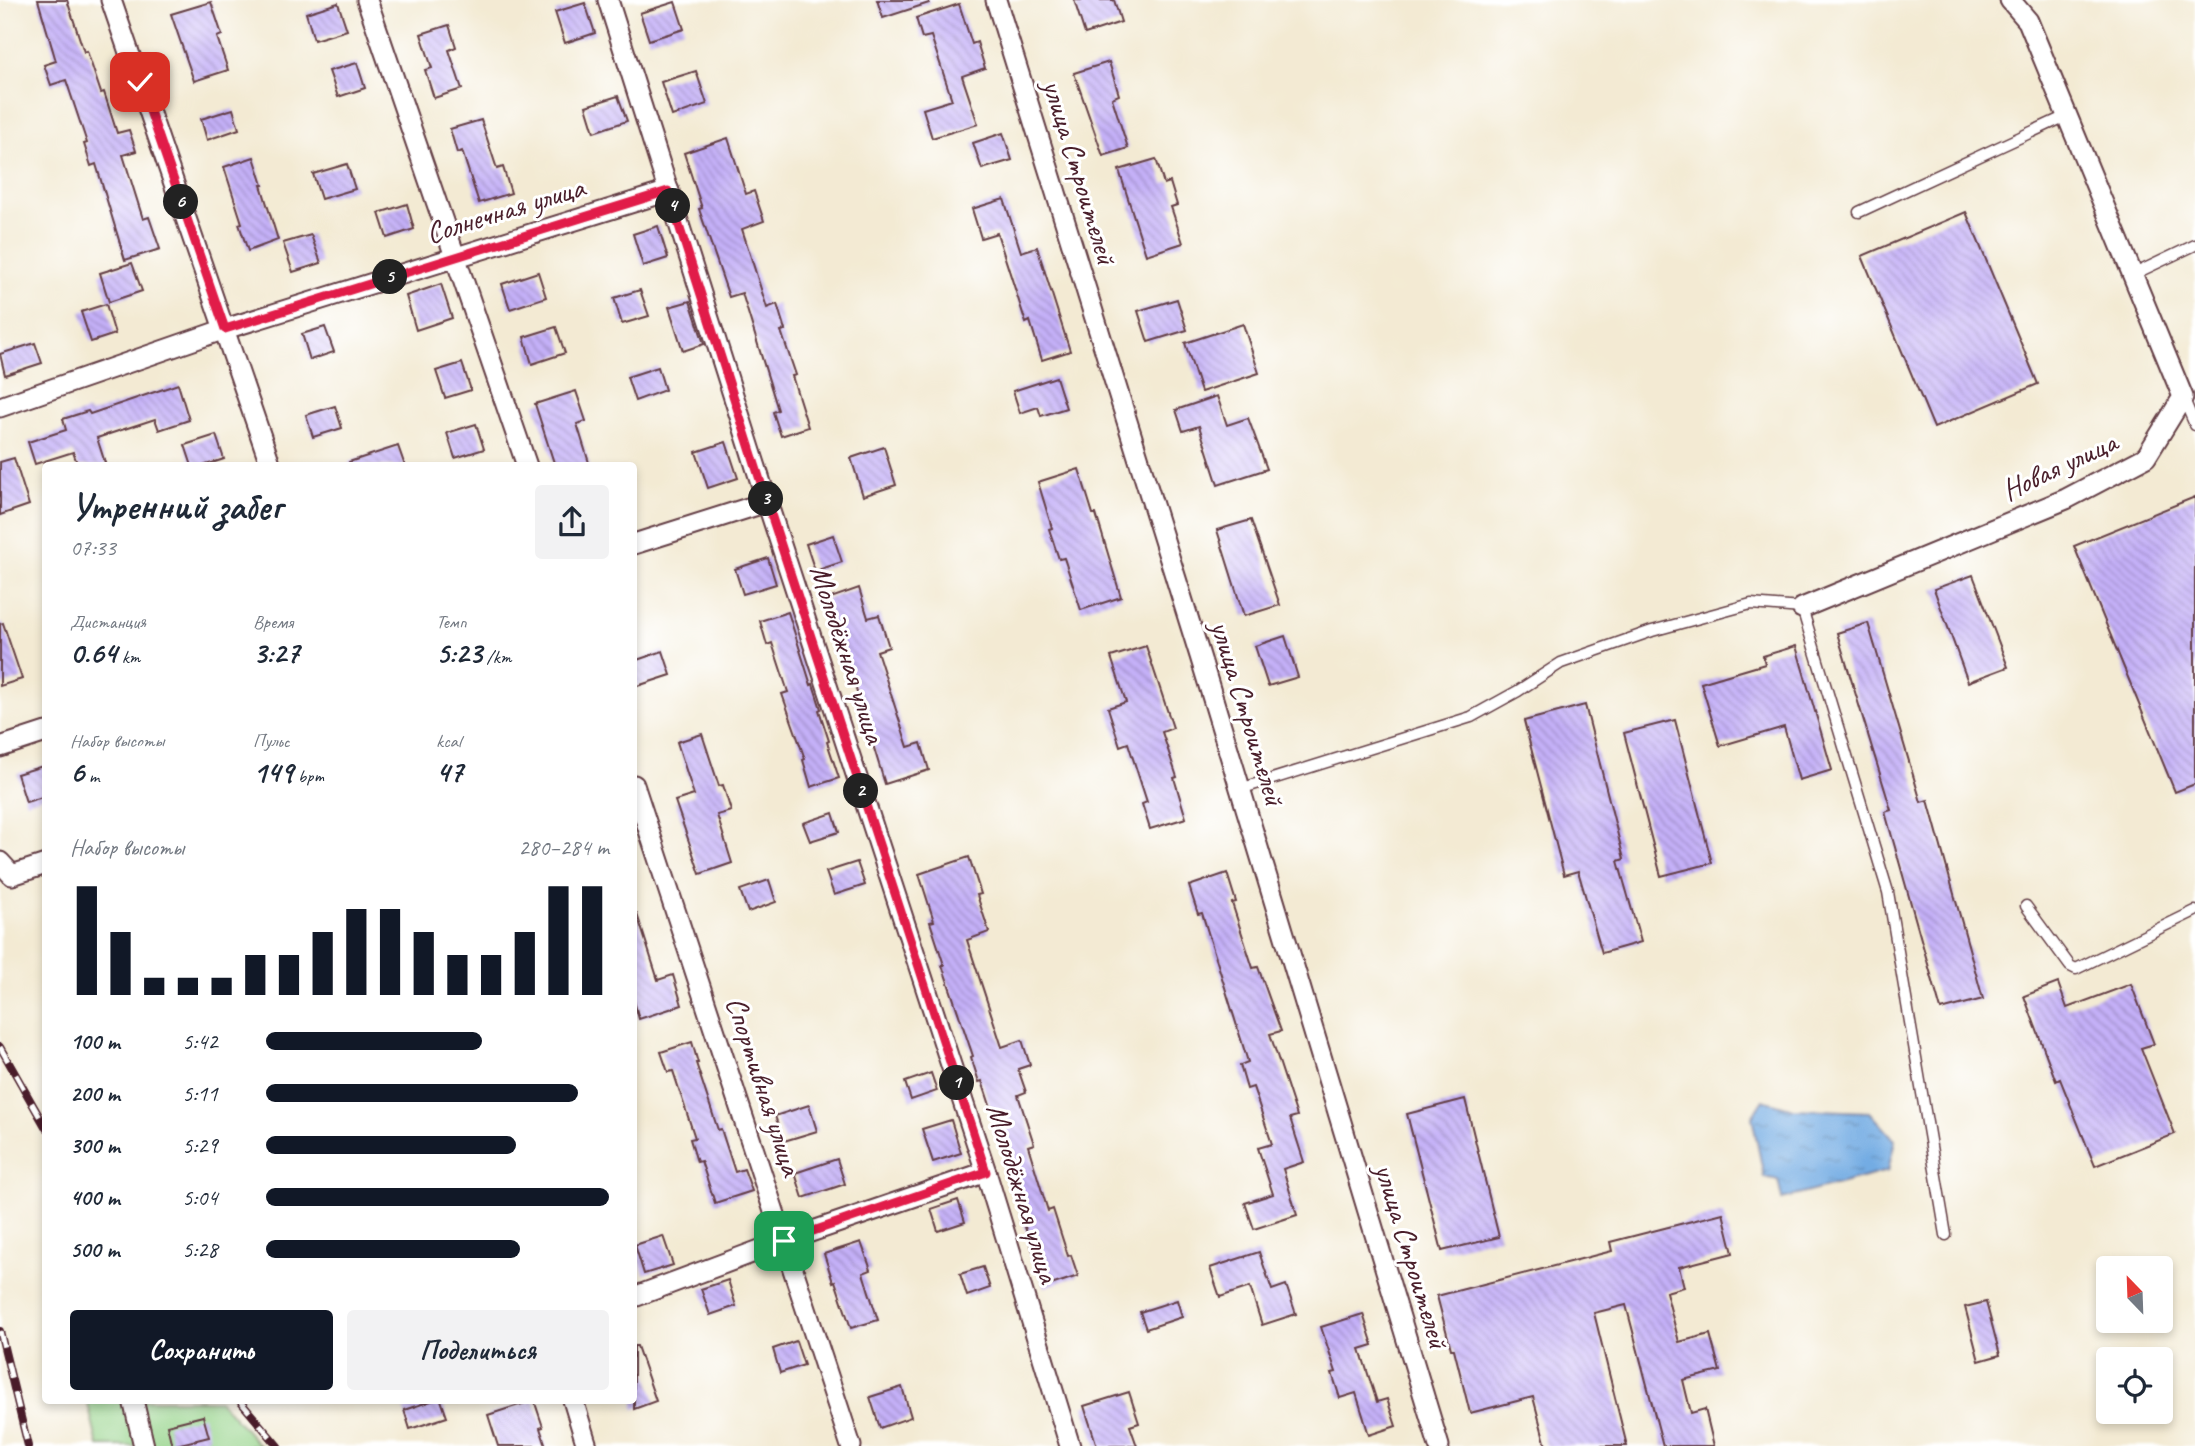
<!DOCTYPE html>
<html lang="ru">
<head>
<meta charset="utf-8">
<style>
  body { margin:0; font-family:Caveat,sans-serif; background:#f2f2f3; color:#1f2937; height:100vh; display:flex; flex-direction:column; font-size:26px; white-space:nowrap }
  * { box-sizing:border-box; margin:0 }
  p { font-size:23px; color:#747a83 }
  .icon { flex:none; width:38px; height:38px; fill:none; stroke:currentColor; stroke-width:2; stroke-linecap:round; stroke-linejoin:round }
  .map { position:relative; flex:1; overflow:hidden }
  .panel { position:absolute; left:42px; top:462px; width:595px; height:942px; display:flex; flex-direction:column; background:#fff; border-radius:7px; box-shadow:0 4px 10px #0003 }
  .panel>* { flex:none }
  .needle { width:46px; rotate:337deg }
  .tools { position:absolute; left:2096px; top:1256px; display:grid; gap:14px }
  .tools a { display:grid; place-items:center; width:77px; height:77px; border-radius:7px; background:#fff; box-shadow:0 4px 10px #0003; font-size:35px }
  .pin { position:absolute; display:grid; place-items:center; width:60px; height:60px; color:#fff; margin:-30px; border-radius:14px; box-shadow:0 4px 10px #0006 }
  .km { position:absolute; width:35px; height:35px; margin:-18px; border-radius:50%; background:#222; color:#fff; font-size:19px; line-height:35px; text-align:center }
  .round { display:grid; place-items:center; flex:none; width:74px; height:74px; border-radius:7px; background:#f2f2f3 }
  .headline { display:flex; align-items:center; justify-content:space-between; height:119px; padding:0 28px }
  h1 { font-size:38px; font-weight:800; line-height:52px }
  .metrics { display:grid; grid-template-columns:repeat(3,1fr); gap:10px; height:119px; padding:7px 28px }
  .metrics div { display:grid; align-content:center }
  .metrics b { font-size:30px; font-weight:800 }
  .metrics small { font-size:19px; font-weight:400 }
  .metrics p { font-size:19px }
  .chart { height:196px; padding:14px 28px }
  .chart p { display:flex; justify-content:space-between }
  .chart svg { width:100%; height:126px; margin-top:7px; stroke:#111827; stroke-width:6 }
  .primary-button { display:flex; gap:14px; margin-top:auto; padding:14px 28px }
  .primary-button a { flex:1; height:80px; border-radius:7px; background:#111827; color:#fff; font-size:28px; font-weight:800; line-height:80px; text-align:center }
  .primary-button a+a { background:#f2f2f3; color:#1f2937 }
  ul { padding:0 28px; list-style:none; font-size:23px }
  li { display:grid; grid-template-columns:112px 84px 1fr; align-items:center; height:52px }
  li i { height:18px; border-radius:9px; background:#111827 }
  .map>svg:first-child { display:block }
  .green { fill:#95d389; stroke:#70795a; stroke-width:2 }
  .water { fill:url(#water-ripples); stroke:#5e6687; stroke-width:2 }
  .building { fill:url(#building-back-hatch) }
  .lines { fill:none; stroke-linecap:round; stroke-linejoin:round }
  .lane-casing { stroke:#633d44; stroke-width:13 }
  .street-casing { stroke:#633d44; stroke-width:23 }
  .lane { stroke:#fff; stroke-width:10 }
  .street { stroke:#fff; stroke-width:19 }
  .rail-casing { stroke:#4a1f2b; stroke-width:8 }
  .rail { stroke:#fff; stroke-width:5; stroke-dasharray:16; stroke-linecap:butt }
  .route-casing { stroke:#fff; stroke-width:14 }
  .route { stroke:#e11d48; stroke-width:9 }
  .labels { text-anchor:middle; stroke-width:6; stroke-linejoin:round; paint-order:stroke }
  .street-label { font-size:30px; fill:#4a1f2b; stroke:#fff }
</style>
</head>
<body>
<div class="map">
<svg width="2195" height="1446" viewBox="0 0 2195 1446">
  <defs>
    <pattern id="water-ripples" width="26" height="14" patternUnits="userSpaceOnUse" patternTransform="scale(1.75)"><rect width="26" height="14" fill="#73ace3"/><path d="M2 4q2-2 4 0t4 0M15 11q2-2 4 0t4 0" fill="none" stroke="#608bb8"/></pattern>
    <pattern id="building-back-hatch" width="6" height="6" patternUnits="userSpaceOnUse" patternTransform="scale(1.75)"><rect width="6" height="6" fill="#c4b0f8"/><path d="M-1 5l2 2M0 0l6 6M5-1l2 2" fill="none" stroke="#a18fc9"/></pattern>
  </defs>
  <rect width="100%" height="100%" fill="#fff"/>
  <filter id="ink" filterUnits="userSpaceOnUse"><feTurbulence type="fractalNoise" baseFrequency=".0143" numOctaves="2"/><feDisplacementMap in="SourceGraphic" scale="14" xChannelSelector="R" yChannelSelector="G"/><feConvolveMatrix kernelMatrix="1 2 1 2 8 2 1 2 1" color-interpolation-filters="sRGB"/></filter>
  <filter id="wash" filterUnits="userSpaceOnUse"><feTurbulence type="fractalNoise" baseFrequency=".00686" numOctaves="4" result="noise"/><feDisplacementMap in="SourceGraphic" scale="28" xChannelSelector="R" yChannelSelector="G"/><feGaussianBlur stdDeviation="1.57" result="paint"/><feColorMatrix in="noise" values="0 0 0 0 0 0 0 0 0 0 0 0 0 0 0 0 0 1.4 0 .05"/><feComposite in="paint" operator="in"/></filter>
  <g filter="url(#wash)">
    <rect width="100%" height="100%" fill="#f3ead3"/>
    <path class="green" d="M 87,1400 L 219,1400 L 260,1446 L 98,1446 Z"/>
    <path class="water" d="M 1763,1100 L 1793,1109 L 1870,1112 L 1895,1140 L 1888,1171 L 1782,1199 L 1778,1180 L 1764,1177 L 1752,1117 Z"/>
    <g id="blocks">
      <g class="building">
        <path d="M 38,0 L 67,0 L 84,52 L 87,51 L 101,93 L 104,92 L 117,133 L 129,130 L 136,151 L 123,155 L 143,219 L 149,217 L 160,249 L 125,260 L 96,164 L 91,166 L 84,144 L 87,143 L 66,80 L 51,85 L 44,65 L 56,61 Z"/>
        <path d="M 877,0 L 929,0 L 929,3 L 883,18 Z"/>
        <path d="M 1074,0 L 1114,0 L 1121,22 L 1085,34 Z"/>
        <path d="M 211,2 L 222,35 L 217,37 L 228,70 L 194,81 L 171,14 Z"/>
        <path d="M 675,2 L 684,29 L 649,40 L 640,13 Z"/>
        <path d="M 338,3 L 347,30 L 314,40 L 306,13 Z"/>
        <path d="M 585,3 L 595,33 L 565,43 L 555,12 Z"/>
        <path d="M 959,4 L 972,44 L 977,42 L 985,68 L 962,76 L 978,124 L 932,138 L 923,109 L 952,100 L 931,36 L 922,38 L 916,18 Z"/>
        <path d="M 449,25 L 456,47 L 449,50 L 462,89 L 434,98 L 425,70 L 432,68 L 421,34 Z"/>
        <path d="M 1109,62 L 1119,95 L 1112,98 L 1128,148 L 1103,156 L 1074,73 Z"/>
        <path d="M 357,63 L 365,88 L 338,97 L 329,71 Z"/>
        <path d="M 696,71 L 707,104 L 672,116 L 661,82 Z"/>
        <path d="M 618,96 L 627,121 L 594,132 L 586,106 Z"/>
        <path d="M 233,109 L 239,129 L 207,140 L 201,119 Z"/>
        <path d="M 481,120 L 497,169 L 503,167 L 511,193 L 479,203 L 462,151 L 457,153 L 450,129 Z"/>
        <path d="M 1003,133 L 1012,160 L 982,169 L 973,143 Z"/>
        <path d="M 728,138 L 746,194 L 754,191 L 764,221 L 742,229 L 767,308 L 777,304 L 785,330 L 781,331 L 796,375 L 792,376 L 808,427 L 781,436 L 773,412 L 778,410 L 742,293 L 729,297 L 699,209 L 702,208 L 684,153 Z"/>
        <path d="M 254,157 L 263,185 L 261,185 L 278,240 L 248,251 L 239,224 L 242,223 L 224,167 Z"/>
        <path d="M 1156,159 L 1164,184 L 1170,182 L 1177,205 L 1171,207 L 1183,243 L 1146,255 L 1119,170 Z"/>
        <path d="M 347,164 L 355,189 L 321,199 L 313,174 Z"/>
        <path d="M 1004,199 L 1021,252 L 1037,247 L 1070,351 L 1042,360 L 1030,321 L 1026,323 L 997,233 L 981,238 L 972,209 Z"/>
        <path d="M 407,204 L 414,229 L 387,238 L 379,213 Z"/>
        <path d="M 1966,212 L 2038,384 L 1934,428 L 1862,256 Z"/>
        <path d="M 658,226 L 668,258 L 643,266 L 633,234 Z"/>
        <path d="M 311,235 L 321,263 L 293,272 L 283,243 Z"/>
        <path d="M 132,263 L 142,291 L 109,302 L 100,273 Z"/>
        <path d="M 538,272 L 546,297 L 510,309 L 502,284 Z"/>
        <path d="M 441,284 L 452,318 L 416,330 L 406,296 Z"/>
        <path d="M 640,290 L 649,316 L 622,324 L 614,298 Z"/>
        <path d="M 1177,299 L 1187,330 L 1148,342 L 1138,311 Z"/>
        <path d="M 690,301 L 704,344 L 683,351 L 669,307 Z"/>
        <path d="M 106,304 L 115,334 L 91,342 L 81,312 Z"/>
        <path d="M 1243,324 L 1259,373 L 1201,392 L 1185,343 Z"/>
        <path d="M 325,327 L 334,352 L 310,360 L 302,334 Z"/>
        <path d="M 556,327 L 565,353 L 532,364 L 524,337 Z"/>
        <path d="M 35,343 L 42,363 L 5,375 L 0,354 Z"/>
        <path d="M 462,363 L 471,390 L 445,398 L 436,371 Z"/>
        <path d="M 658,367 L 665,390 L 635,401 L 627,377 Z"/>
        <path d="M 1056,377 L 1066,408 L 1041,416 L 1038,407 L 1020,413 L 1013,391 Z"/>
        <path d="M 178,384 L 189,420 L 159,430 L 155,419 L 97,438 L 106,466 L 78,466 L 73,452 L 35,464 L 28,442 L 66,430 L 63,419 L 88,411 L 90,414 Z"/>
        <path d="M 576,391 L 586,421 L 577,424 L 590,466 L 555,466 L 535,404 Z"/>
        <path d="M 1217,396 L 1227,425 L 1248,418 L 1267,469 L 1218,485 L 1199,426 L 1183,431 L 1176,410 Z"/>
        <path d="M 335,406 L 342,428 L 313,437 L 306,415 Z"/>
        <path d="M 476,424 L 484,449 L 455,458 L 447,433 Z"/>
        <path d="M 216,435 L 224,459 L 203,466 L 192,466 L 185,445 Z"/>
        <path d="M 726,442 L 738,478 L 708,488 L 696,452 Z"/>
        <path d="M 398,446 L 405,466 L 350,466 L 349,462 Z"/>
        <path d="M 884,447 L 896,485 L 863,496 L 851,458 Z"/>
        <path d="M 14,458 L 29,505 L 0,515 L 0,462 Z"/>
        <path d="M 1079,469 L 1093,514 L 1096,514 L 1121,597 L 1081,610 L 1064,558 L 1059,559 L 1049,529 L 1052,528 L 1038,482 Z"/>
        <path d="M 2195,497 L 2195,784 L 2175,792 L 2074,546 Z"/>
        <path d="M 1251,520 L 1280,605 L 1244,616 L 1217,530 Z"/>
        <path d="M 833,535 L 842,562 L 815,571 L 806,544 Z"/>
        <path d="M 768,558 L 776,584 L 743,594 L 735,569 Z"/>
        <path d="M 1973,575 L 2008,667 L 1968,682 L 1934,589 Z"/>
        <path d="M 859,588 L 868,618 L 879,615 L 889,647 L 877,651 L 908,747 L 921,743 L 929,770 L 885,784 L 847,660 L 845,661 L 825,600 Z"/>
        <path d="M 788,612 L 811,685 L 813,684 L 821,709 L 819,710 L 829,741 L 827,742 L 839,778 L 811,787 L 803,760 L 805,759 L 782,694 L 788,692 L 772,643 L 767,645 L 760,621 Z"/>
        <path d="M 3,623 L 22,679 L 0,686 L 0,624 Z"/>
        <path d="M 1868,623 L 1921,802 L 1928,800 L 1983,999 L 1941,1010 L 1885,812 L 1891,810 L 1837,633 Z"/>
        <path d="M 1285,636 L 1298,677 L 1268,686 L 1255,646 Z"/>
        <path d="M 1146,646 L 1173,728 L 1162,732 L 1177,777 L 1174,778 L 1186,818 L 1150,829 L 1142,804 L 1147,802 L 1128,743 L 1120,746 L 1108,708 L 1126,702 L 1111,657 Z"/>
        <path d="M 1796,646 L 1832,770 L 1799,780 L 1784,727 L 1720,746 L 1701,683 L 1765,664 L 1763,656 Z"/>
        <path d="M 663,651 L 671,675 L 634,687 L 634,661 Z"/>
        <path d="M 1585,705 L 1624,859 L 1618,861 L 1641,942 L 1602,953 L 1578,871 L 1564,875 L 1524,721 Z"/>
        <path d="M 1675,720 L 1712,863 L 1661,876 L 1624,733 Z"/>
        <path d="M 702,734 L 719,786 L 723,785 L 731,811 L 717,815 L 732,863 L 700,874 L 675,801 L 694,795 L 677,742 Z"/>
        <path d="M 46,765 L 46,796 L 26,802 L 17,774 Z"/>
        <path d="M 833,813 L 839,832 L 810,841 L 803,823 Z"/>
        <path d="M 969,857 L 981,894 L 977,895 L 989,932 L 967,940 L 1002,1047 L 1022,1040 L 1030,1065 L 1018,1069 L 1026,1092 L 1018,1095 L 1034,1144 L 1028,1146 L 1048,1211 L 1053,1209 L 1068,1256 L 1071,1255 L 1078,1276 L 1045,1287 L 1007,1173 L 1012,1172 L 982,1081 L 979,1082 L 971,1057 L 973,1056 L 942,965 L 944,965 L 930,922 L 934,921 L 919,874 Z"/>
        <path d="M 857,862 L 865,885 L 834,895 L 826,872 Z"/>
        <path d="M 1227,873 L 1236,902 L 1232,903 L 1253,968 L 1258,967 L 1281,1031 L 1270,1034 L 1297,1116 L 1290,1118 L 1304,1162 L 1283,1169 L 1297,1215 L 1254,1229 L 1245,1203 L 1273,1194 L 1258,1148 L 1272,1144 L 1253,1087 L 1247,1089 L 1240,1065 L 1248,1062 L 1202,913 L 1198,914 L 1189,886 Z"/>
        <path d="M 769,880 L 776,902 L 748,912 L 740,890 Z"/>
        <path d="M 637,914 L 658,980 L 673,975 L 682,1005 L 639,1019 L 634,1001 L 634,915 Z"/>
        <path d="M 2058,983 L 2067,1008 L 2131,984 L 2154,1044 L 2141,1048 L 2175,1134 L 2095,1166 L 2060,1079 L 2056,1081 L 2024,996 Z"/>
        <path d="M 692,1042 L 698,1063 L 696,1063 L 718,1130 L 721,1129 L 735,1172 L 744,1169 L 752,1191 L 715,1203 L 701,1161 L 697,1162 L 690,1139 L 695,1138 L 673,1071 L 668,1072 L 661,1052 Z"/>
        <path d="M 931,1073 L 937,1091 L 911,1100 L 905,1082 Z"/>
        <path d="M 1465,1099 L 1499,1237 L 1442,1251 L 1407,1114 Z"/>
        <path d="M 809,1105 L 817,1131 L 784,1141 L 775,1116 Z"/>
        <path d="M 951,1120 L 961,1153 L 933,1162 L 922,1129 Z"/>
        <path d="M 837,1159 L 845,1184 L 803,1198 L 795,1173 Z"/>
        <path d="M 958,1200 L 965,1222 L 938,1231 L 931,1209 Z"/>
        <path d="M 1723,1213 L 1733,1253 L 1679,1267 L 1684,1287 L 1666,1292 L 1679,1342 L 1710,1334 L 1720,1371 L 1683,1380 L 1691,1413 L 1705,1409 L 1714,1446 L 1663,1446 L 1626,1305 L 1594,1313 L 1627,1446 L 1546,1446 L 1533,1397 L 1470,1413 L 1454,1349 L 1451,1349 L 1437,1296 L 1612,1251 L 1610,1242 Z"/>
        <path d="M 663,1236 L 673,1265 L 644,1274 L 635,1245 Z"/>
        <path d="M 861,1242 L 871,1270 L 863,1273 L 878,1320 L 851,1328 L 835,1281 L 833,1282 L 824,1254 Z"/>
        <path d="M 1259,1252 L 1272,1290 L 1286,1285 L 1296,1314 L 1262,1325 L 1250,1287 L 1220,1297 L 1210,1268 Z"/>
        <path d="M 983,1267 L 990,1288 L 967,1296 L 960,1274 Z"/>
        <path d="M 728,1280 L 736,1306 L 710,1315 L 701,1289 Z"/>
        <path d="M 1177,1300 L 1182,1317 L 1146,1329 L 1140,1312 Z"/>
        <path d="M 1986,1302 L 2000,1355 L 1979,1361 L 1965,1307 Z"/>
        <path d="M 1363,1314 L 1373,1345 L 1360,1349 L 1377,1402 L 1387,1399 L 1396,1426 L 1369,1435 L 1356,1393 L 1340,1398 L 1332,1373 L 1336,1372 L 1321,1327 Z"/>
        <path d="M 796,1341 L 804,1365 L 780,1373 L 773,1349 Z"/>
        <path d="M 634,1346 L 637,1346 L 656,1401 L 634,1409 Z"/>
        <path d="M 902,1387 L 911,1417 L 880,1428 L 870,1397 Z"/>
        <path d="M 1129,1392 L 1139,1423 L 1130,1426 L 1137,1446 L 1097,1446 L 1084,1406 Z"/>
        <path d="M 434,1400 L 441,1400 L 447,1417 L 410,1429 L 404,1410 Z"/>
        <path d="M 534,1400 L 543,1427 L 540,1428 L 546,1446 L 498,1446 L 488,1415 Z"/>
        <path d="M 203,1416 L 209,1437 L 172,1446 L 167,1425 Z"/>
      </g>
    </g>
  </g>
  <g filter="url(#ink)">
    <use href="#blocks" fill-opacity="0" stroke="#633d44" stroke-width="2"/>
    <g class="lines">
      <defs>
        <g id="lane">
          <path d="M 1859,212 L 2066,116"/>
          <path d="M 2132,275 L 2195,245"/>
          <path d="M 2183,397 L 2195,425"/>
          <path d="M 1240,789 L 1471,717 L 1518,691 L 1561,663 L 1652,631 L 1751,604 L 1802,608 L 1888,892 L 1946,1235"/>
          <path d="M 2026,906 L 2070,966 L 2076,969 L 2195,911"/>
        </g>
        <g id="street">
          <path d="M 111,0 L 271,466"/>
          <path d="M 367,0 L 527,466"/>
          <path d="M 608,0 L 767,502 L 986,1172 L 1070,1446"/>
          <path d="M 996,0 L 1200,656 L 1439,1446"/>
          <path d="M 0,407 L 225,329 L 669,191"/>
          <path d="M 634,544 L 767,502"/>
          <path d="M 1802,608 L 2066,499 L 2146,457 L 2183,397 L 2028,21 L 2010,0"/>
          <path d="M 0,747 L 46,732"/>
          <path d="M 634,785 L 851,1446"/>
          <path d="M 0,862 L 12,875 L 46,864"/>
          <path d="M 634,1297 L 784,1241 L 986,1172"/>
          <path d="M 133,1400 L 144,1446"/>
          <path d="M 573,1400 L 587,1446"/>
        </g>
      </defs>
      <use href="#lane" class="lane-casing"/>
      <use href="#street" class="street-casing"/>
      <use href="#lane" class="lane"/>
      <use href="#street" class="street"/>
      <defs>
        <g id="rail">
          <path d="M 0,1047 L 46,1128"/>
          <path d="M 0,1331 L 28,1446"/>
          <path d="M 239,1400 L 278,1446"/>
        </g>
      </defs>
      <use href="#rail" class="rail-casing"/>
      <use href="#rail" class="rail"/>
    </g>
  </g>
  <g class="lines" filter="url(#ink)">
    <defs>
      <path id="route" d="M 140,82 L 225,329 L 668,191 L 767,502 L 986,1172 L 784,1241"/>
    </defs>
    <use href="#route" class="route-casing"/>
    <use href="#route" class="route"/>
  </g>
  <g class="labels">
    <g class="street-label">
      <text transform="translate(1080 172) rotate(73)" y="10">улица Строителей</text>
      <text transform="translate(505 210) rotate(-17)" y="10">Солнечная улица</text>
      <text transform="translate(2059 466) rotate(-25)" y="10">Новая улица</text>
      <text transform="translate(848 654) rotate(72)" y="10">Молодёжная улица</text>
      <text transform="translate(1248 713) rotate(73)" y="10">улица Строителей</text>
      <text transform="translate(764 1086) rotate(72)" y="10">Спортивная улица</text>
      <text transform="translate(1023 1193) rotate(73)" y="10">Молодёжная улица</text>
      <text transform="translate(1412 1256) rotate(73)" y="10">улица Строителей</text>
    </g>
  </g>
</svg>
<div class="tools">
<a><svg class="needle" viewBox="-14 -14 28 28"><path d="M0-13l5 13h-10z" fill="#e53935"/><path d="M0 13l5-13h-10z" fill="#747a83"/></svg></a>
<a><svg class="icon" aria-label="locate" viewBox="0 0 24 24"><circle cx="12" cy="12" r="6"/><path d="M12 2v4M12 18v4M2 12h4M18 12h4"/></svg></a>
</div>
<div class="pin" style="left:784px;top:1241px;background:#1e9e55"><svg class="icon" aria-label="arrive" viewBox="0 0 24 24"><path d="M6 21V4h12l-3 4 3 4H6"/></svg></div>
<div class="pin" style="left:140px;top:82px;background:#d93025"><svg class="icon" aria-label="check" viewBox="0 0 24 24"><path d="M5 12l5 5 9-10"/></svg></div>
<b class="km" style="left:957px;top:1083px">1</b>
<b class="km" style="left:861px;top:791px">2</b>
<b class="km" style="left:766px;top:499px">3</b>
<b class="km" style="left:673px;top:206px">4</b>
<b class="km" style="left:390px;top:277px">5</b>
<b class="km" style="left:181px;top:202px">6</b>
<section class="panel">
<div class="headline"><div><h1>Утренний забег</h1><p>07:33</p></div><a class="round"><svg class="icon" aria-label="share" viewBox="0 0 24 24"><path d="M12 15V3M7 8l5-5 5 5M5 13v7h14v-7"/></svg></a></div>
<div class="metrics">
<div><p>Дистанция</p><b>0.64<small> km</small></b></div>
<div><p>Время</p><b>3:27</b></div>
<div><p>Темп</p><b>5:23<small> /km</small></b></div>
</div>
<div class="metrics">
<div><p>Набор высоты</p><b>6<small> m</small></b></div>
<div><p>Пульс</p><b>149<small> bpm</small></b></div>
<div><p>kcal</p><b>47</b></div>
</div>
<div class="chart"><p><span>Набор высоты</span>280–284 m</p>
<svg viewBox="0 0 160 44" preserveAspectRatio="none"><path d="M5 44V6M15 44V22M25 44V38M35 44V38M45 44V38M55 44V30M65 44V30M75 44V22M85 44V14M95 44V14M105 44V22M115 44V30M125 44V30M135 44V22M145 44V6M155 44V6"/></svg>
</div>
<ul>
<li><b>100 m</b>5:42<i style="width:63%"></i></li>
<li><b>200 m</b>5:11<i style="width:91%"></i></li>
<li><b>300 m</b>5:29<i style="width:73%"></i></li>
<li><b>400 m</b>5:04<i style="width:100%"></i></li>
<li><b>500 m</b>5:28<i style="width:74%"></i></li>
</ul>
<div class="primary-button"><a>Сохранить</a><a>Поделиться</a></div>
</section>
</div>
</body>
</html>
